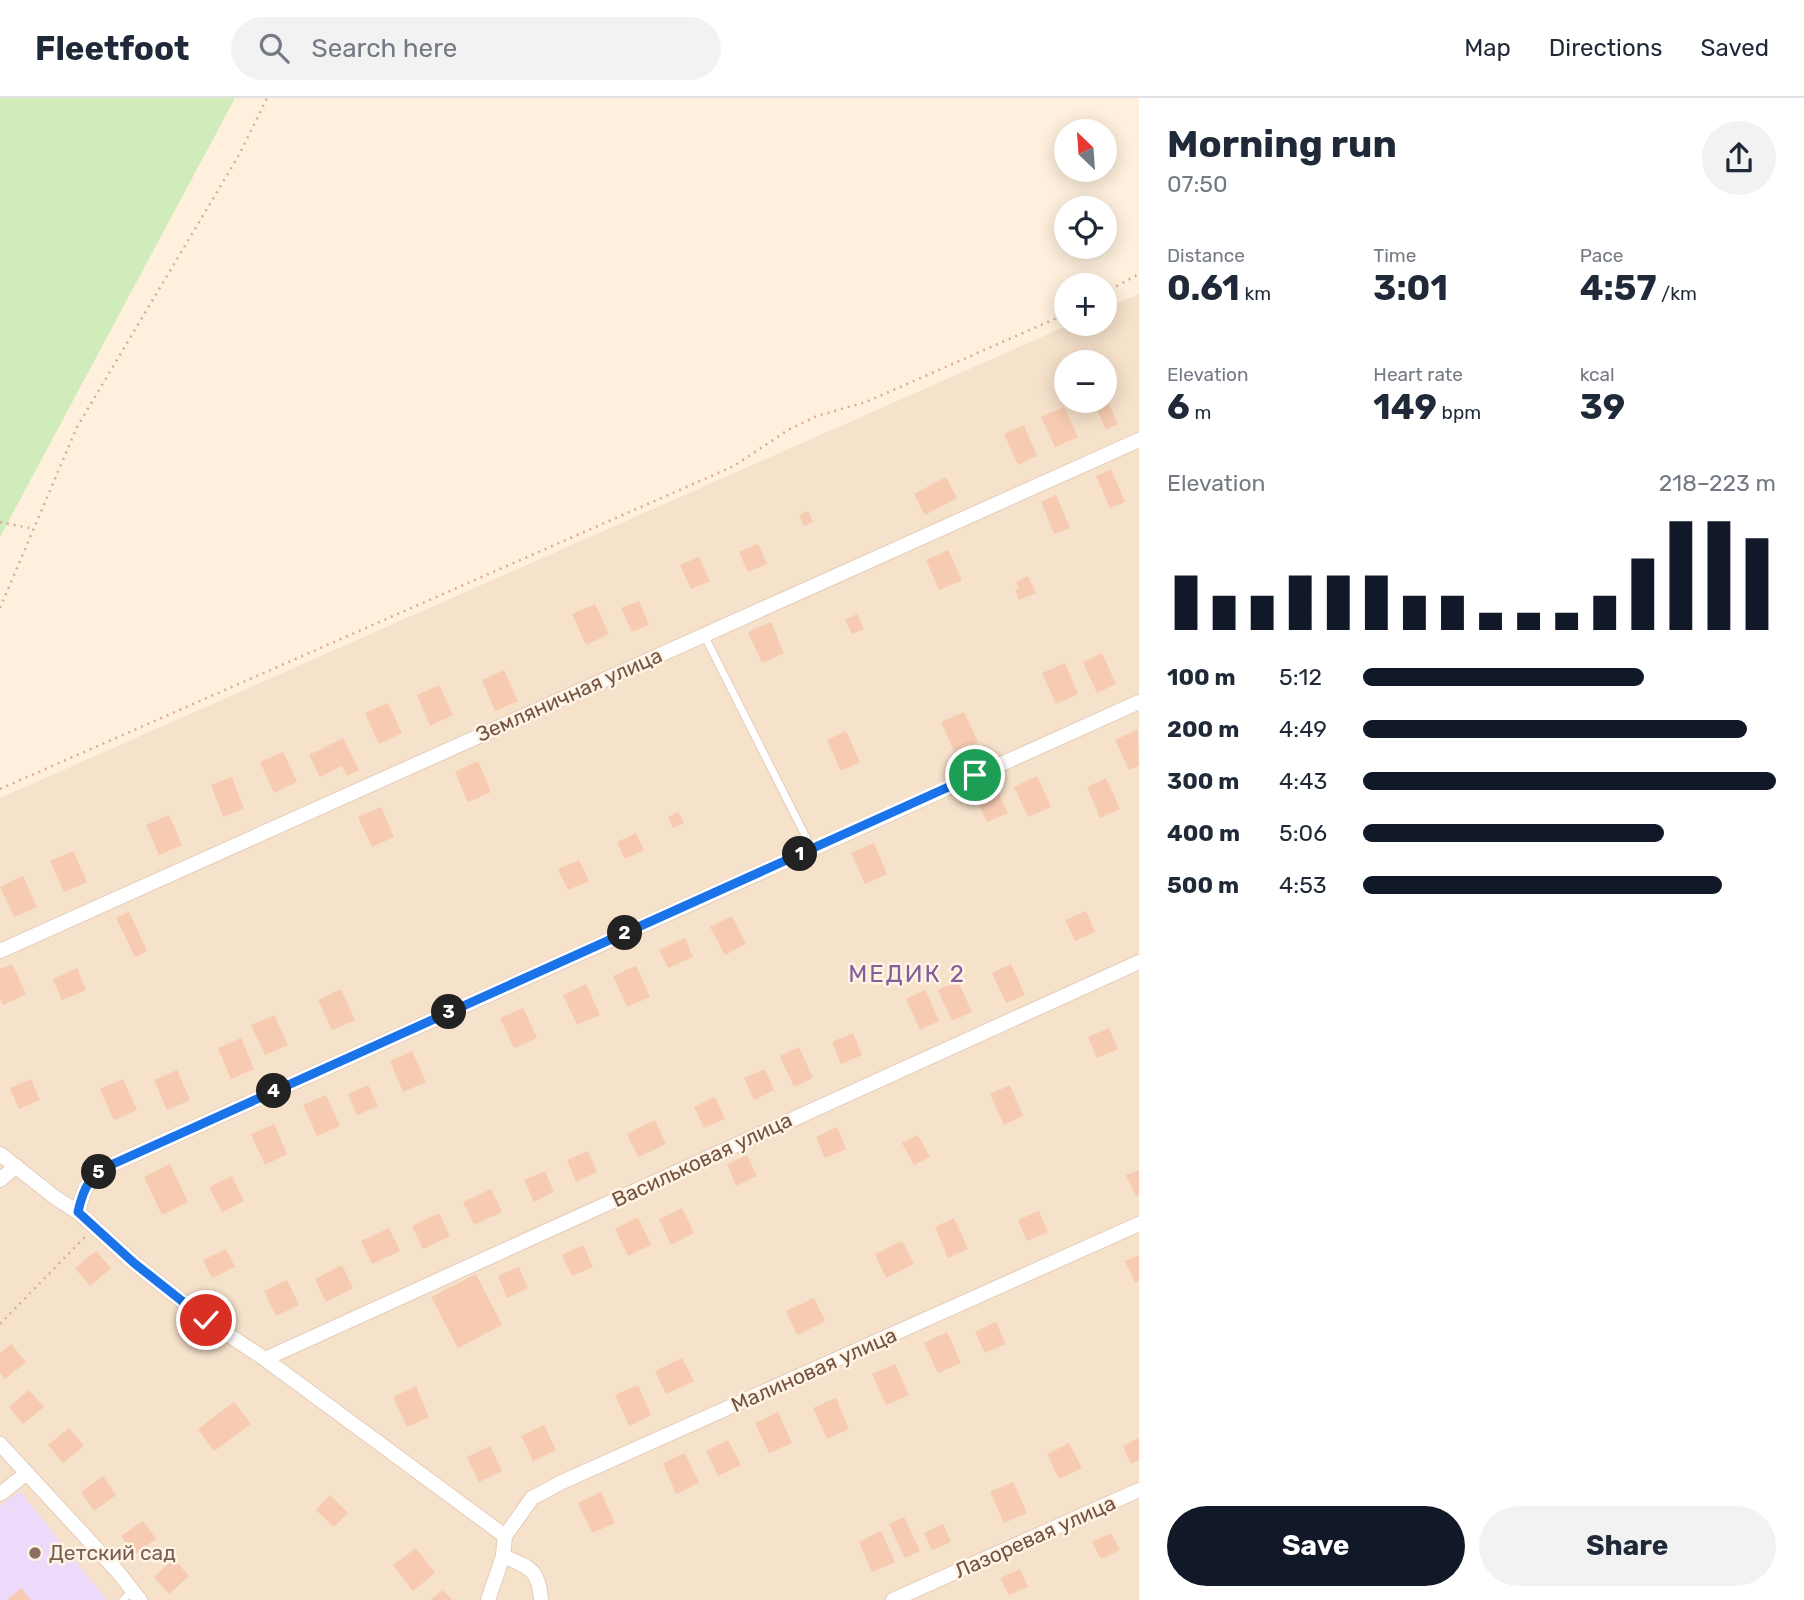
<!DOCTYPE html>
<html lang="en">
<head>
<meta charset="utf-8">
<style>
  body { margin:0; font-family:Rubik,sans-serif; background:#f2f2f3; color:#1f2937; height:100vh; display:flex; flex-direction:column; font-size:26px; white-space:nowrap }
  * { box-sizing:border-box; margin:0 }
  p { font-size:23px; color:#747a83 }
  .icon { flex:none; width:38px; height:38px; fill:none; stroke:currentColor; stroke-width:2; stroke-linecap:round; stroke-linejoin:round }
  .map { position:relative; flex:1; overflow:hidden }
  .details { display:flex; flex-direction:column; background:#fff; width:665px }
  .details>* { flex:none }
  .needle { width:46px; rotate:335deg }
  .fabs { position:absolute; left:1054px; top:21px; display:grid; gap:14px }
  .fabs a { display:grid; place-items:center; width:63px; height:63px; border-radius:50%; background:#fff; box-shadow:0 4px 18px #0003; font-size:35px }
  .pin { position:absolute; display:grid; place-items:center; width:60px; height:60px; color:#fff; margin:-30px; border:4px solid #fff; border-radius:50%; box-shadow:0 2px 7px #0007 }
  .km { position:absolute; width:35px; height:35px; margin:-18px; border-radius:50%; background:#222; color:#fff; font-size:19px; line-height:35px; text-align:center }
  .round { display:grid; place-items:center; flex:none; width:74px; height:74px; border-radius:37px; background:#f2f2f3 }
  .headline { display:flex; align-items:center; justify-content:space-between; height:119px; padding:0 28px }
  h1 { font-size:38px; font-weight:700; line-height:52px }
  .metrics { display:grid; grid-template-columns:repeat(3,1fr); gap:10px; height:119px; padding:7px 28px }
  .metrics div { display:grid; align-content:center }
  .metrics b { font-size:35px; font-weight:700 }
  .metrics small { font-size:19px; font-weight:400 }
  .metrics p { font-size:19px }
  .chart { height:196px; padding:14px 28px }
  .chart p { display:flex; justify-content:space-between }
  .chart svg { width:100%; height:126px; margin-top:7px; stroke:#111827; stroke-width:6 }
  .primary-button { display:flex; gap:14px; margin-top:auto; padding:14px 28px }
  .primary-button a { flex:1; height:80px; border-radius:42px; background:#111827; color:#fff; font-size:28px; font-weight:700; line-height:80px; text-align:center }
  .primary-button a+a { background:#f2f2f3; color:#1f2937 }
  ul { padding:0 28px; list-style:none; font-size:23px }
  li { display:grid; grid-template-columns:112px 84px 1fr; align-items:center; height:52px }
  li i { height:18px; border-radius:9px; background:#111827 }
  header { display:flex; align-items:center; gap:42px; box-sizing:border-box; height:98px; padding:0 35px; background:#fff; border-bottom:2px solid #e0e1e3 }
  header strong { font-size:33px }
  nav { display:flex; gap:38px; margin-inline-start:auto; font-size:24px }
  .search { width:490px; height:63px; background:#f2f2f3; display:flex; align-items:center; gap:18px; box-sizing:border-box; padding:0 24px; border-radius:38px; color:#747a83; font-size:26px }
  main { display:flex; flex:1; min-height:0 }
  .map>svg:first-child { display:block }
  .residential { fill:#f6e1ca; fill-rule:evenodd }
  .education { fill:#edd9fa }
  .green { fill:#cfecba }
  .building { fill:#f6cbb1 }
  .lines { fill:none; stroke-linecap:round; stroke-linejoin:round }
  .lane-casing { stroke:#e4cdbb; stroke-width:9 }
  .street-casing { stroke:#e4cdbb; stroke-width:16 }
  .path { stroke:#daae95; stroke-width:2.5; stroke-dasharray:2 5; stroke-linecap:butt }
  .lane { stroke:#fff; stroke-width:7 }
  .street { stroke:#fff; stroke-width:14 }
  .route-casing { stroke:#fff; stroke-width:14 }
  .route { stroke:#1a73e8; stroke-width:9 }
  .education-dot { fill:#8d6e63; stroke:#fff4e4; stroke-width:2.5 }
  .labels { text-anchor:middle; stroke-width:5; stroke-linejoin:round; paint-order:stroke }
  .street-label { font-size:21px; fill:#755443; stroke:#fff4e4 }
  .education-label { font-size:21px; fill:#785e54; stroke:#fff4e4; text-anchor:start }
  .quarter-label { font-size:24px; letter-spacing:2px; fill:#845e99; stroke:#fff4e4 }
</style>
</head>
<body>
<header>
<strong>Fleetfoot</strong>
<div class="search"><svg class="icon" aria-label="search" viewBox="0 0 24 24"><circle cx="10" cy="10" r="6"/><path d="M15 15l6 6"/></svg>Search here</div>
<nav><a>Map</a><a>Directions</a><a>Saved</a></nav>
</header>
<main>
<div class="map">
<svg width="1139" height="1502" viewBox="0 0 1139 1502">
  <rect width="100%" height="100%" fill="#fef0dc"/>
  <path class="residential" d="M 1139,196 L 1139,1502 L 0,1502 L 0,700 L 1071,226 L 1104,226 L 1104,211 ZM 1066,264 L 1104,264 L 1104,303 L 1066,303 Z"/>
  <path class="education" d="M 20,1393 L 107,1502 L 0,1502 L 0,1408 Z"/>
  <path class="green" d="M 0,0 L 235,0 L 0,439 Z"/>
  <g class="building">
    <path d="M 1104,295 L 1118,326 L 1106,332 L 1093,303 L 1104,303 Z"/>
    <path d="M 1064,309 L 1078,339 L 1055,349 L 1041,319 Z"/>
    <path d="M 1024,327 L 1037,358 L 1018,367 L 1004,336 Z"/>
    <path d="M 1111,371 L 1125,404 L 1110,410 L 1096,378 Z"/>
    <path d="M 946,379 L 957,400 L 925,417 L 914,396 Z"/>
    <path d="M 1056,397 L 1070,430 L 1054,436 L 1041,404 Z"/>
    <path d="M 808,413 L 813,424 L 804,428 L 799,417 Z"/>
    <path d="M 758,446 L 767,466 L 748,474 L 739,454 Z"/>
    <path d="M 948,452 L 962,482 L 939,492 L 926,462 Z"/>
    <path d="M 699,459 L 710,483 L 691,491 L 680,467 Z"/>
    <path d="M 1028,478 L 1036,495 L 1019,502 L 1015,492 L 1019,490 L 1016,484 Z"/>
    <path d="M 639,503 L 649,527 L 632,534 L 621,510 Z"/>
    <path d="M 595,506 L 609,536 L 586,547 L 572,516 Z"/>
    <path d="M 857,516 L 864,531 L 852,536 L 845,522 Z"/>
    <path d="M 771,524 L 784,555 L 762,565 L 748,534 Z"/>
    <path d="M 1102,555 L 1116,586 L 1097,595 L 1083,564 Z"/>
    <path d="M 1065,565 L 1078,596 L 1056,606 L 1042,575 Z"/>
    <path d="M 504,572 L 518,603 L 495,613 L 482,582 Z"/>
    <path d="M 439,587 L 453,617 L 430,628 L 417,597 Z"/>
    <path d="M 388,605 L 402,635 L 379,646 L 365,615 Z"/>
    <path d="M 964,614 L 978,644 L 955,655 L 941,624 Z"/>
    <path d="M 1138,631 L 1139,668 L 1129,672 L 1115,642 Z"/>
    <path d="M 846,633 L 860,664 L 841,673 L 827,642 Z"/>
    <path d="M 343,640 L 359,672 L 347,678 L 342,668 L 320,679 L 309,657 Z"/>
    <path d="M 283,654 L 297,684 L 274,695 L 260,664 Z"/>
    <path d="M 478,663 L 491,694 L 468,704 L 455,674 Z"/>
    <path d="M 1037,678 L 1051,709 L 1028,719 L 1014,689 Z"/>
    <path d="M 232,679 L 244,711 L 223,719 L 211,687 Z"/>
    <path d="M 1106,680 L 1120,711 L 1100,720 L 1087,689 Z"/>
    <path d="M 998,694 L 1008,715 L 987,724 L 977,703 Z"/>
    <path d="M 381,709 L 394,739 L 372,749 L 358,719 Z"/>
    <path d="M 678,714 L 684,725 L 673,730 L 668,719 Z"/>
    <path d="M 169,717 L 182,747 L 159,757 L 146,727 Z"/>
    <path d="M 636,735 L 644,752 L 625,761 L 617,744 Z"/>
    <path d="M 874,745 L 887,776 L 865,786 L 851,755 Z"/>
    <path d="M 73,753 L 87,784 L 64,794 L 50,763 Z"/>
    <path d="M 579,762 L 589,783 L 568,792 L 558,771 Z"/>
    <path d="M 23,778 L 37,809 L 14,819 L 0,789 Z"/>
    <path d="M 1086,813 L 1095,834 L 1075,843 L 1065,822 Z"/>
    <path d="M 129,814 L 147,853 L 135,859 L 116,820 Z"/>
    <path d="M 732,818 L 746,846 L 725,857 L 710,829 Z"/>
    <path d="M 685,840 L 693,859 L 668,870 L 659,852 Z"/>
    <path d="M 12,866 L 26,896 L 3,907 L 0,901 L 0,871 Z"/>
    <path d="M 1011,866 L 1025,897 L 1006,905 L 992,875 Z"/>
    <path d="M 636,868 L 650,899 L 627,909 L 613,878 Z"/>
    <path d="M 77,870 L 86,892 L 62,902 L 53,881 Z"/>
    <path d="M 958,883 L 972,914 L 952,923 L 938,892 Z"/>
    <path d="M 586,886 L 600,917 L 577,927 L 563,897 Z"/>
    <path d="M 341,891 L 355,922 L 332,932 L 318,902 Z"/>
    <path d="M 925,892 L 939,923 L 920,932 L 906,901 Z"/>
    <path d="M 523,910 L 537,940 L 514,950 L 500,920 Z"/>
    <path d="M 274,917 L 288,947 L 265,957 L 251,927 Z"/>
    <path d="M 1109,930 L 1118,951 L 1097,960 L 1088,939 Z"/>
    <path d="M 853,935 L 862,957 L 841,966 L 832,944 Z"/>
    <path d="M 241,940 L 254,971 L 231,981 L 218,950 Z"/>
    <path d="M 799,949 L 813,980 L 794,989 L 780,958 Z"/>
    <path d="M 412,953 L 426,984 L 403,994 L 390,963 Z"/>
    <path d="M 765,971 L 774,992 L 754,1002 L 744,980 Z"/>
    <path d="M 177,972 L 190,1002 L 167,1012 L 154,982 Z"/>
    <path d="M 31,981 L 40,1002 L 19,1011 L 10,990 Z"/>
    <path d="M 123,981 L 137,1012 L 114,1022 L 100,991 Z"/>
    <path d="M 368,987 L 378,1008 L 357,1017 L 348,996 Z"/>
    <path d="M 1010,987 L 1023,1018 L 1004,1027 L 990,996 Z"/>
    <path d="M 326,997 L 340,1028 L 317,1038 L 303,1007 Z"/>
    <path d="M 715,999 L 725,1021 L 704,1030 L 694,1009 Z"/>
    <path d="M 655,1022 L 666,1046 L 638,1059 L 627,1036 Z"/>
    <path d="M 274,1026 L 287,1056 L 265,1067 L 251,1036 Z"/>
    <path d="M 837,1029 L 846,1051 L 825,1060 L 816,1039 Z"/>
    <path d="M 918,1037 L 930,1059 L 914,1067 L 902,1045 Z"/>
    <path d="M 588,1053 L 597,1074 L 576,1084 L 567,1062 Z"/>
    <path d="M 747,1057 L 757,1078 L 736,1088 L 727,1066 Z"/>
    <path d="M 170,1066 L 188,1104 L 162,1117 L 144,1079 Z"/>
    <path d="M 1139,1072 L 1139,1097 L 1136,1099 L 1126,1077 Z"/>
    <path d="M 545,1073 L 554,1094 L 534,1104 L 524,1082 Z"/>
    <path d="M 232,1078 L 244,1103 L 222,1114 L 209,1089 Z"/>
    <path d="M 491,1091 L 502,1114 L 474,1127 L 463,1104 Z"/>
    <path d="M 682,1110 L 694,1135 L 671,1147 L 659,1121 Z"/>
    <path d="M 1039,1113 L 1048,1134 L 1027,1143 L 1018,1122 Z"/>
    <path d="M 439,1115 L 450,1138 L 423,1151 L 412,1128 Z"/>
    <path d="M 638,1119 L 651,1147 L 628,1158 L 615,1131 Z"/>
    <path d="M 954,1120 L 968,1151 L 948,1160 L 935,1129 Z"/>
    <path d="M 389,1130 L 400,1153 L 372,1166 L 361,1143 Z"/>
    <path d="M 902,1143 L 914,1166 L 886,1180 L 875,1156 Z"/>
    <path d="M 583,1147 L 593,1169 L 572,1178 L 562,1157 Z"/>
    <path d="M 226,1151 L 235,1169 L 212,1180 L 203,1162 Z"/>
    <path d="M 96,1153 L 111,1170 L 90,1188 L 75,1170 Z"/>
    <path d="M 1139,1157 L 1139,1183 L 1135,1185 L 1125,1163 Z"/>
    <path d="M 342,1167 L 353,1190 L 326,1204 L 315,1181 Z"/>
    <path d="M 519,1169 L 528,1190 L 507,1200 L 498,1178 Z"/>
    <path d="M 476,1176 L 502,1227 L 458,1250 L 431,1199 Z"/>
    <path d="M 287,1182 L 299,1207 L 276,1218 L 264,1193 Z"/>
    <path d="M 814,1200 L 825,1223 L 797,1237 L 786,1213 Z"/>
    <path d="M 996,1224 L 1006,1246 L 985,1255 L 975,1234 Z"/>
    <path d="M 947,1234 L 961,1265 L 938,1275 L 924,1245 Z"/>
    <path d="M 11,1246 L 26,1264 L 5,1281 L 0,1275 L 0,1255 Z"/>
    <path d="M 682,1260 L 694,1283 L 666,1296 L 655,1273 Z"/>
    <path d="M 895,1266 L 909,1297 L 886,1307 L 872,1276 Z"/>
    <path d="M 638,1287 L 651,1317 L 629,1328 L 615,1297 Z"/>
    <path d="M 416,1288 L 429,1319 L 407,1329 L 393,1299 Z"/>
    <path d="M 29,1292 L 44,1309 L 23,1326 L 9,1309 Z"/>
    <path d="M 836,1300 L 849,1331 L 827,1341 L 813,1310 Z"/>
    <path d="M 234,1304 L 251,1326 L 214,1353 L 198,1331 Z"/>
    <path d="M 778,1314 L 792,1345 L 769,1355 L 755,1325 Z"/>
    <path d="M 544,1327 L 556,1352 L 533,1363 L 521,1338 Z"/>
    <path d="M 69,1330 L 84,1348 L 63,1365 L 48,1347 Z"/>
    <path d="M 1139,1340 L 1139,1362 L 1131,1366 L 1123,1348 Z"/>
    <path d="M 728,1342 L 741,1367 L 718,1378 L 706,1353 Z"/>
    <path d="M 1069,1345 L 1082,1370 L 1059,1381 L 1047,1356 Z"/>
    <path d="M 490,1348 L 502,1373 L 479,1384 L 467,1359 Z"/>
    <path d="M 685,1355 L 699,1385 L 676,1396 L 663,1365 Z"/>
    <path d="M 103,1378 L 116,1397 L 94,1413 L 81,1394 Z"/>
    <path d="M 1013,1384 L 1027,1415 L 1004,1425 L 990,1394 Z"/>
    <path d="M 601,1394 L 615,1425 L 592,1435 L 578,1405 Z"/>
    <path d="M 330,1397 L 348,1415 L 334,1429 L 316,1412 Z"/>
    <path d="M 904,1419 L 920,1453 L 905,1460 L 889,1426 Z"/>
    <path d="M 143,1423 L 156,1441 L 134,1457 L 121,1438 Z"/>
    <path d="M 943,1426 L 951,1444 L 932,1452 L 924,1435 Z"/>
    <path d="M 881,1433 L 895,1464 L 872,1474 L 859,1444 Z"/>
    <path d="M 1111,1435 L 1120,1452 L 1101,1461 L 1092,1444 Z"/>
    <path d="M 416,1450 L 435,1475 L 413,1493 L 393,1467 Z"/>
    <path d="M 174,1461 L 189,1478 L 169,1496 L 154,1479 Z"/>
    <path d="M 1020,1471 L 1028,1489 L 1009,1497 L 1000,1480 Z"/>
    <path d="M 21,1490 L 31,1502 L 7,1502 Z"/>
    <path d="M 443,1492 L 452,1502 L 430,1502 Z"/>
  </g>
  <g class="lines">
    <defs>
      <g id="lane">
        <path d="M 704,537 L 812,751"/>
        <path d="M 123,1502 L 132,1493"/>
      </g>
      <g id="street">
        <path d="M 0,853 L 1139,342"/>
        <path d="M 0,1056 L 57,1101 L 78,1114 L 134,1165 L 206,1222 L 265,1261 L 505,1438 L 503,1458 L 488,1502"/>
        <path d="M 0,1082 L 16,1068"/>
        <path d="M 78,1114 C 84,1087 89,1080 113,1066 L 1139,604"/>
        <path d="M 265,1261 L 1139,864"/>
        <path d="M 0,1346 L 118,1474 L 140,1502"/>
        <path d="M 0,1396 L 27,1375"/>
        <path d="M 505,1438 L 532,1400 L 562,1384 L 1139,1126"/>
        <path d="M 503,1458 C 529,1469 539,1471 541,1502"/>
        <path d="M 893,1502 L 1139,1392"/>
      </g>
    </defs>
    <use href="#lane" class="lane-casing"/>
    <use href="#street" class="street-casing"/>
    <g class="path">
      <path d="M 1104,195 L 1139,176"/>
      <path d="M 0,424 L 34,431"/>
      <path d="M 0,510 L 77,329 L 239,57 L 267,0"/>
      <path d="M 0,691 L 734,368 L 788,332 L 817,318 L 866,304 L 1066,216"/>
      <path d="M 0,1226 L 86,1138"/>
    </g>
    <use href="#lane" class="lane"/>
    <use href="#street" class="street"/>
  </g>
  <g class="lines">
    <defs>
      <path id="route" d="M 206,1222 L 134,1165 L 78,1114 C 84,1087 89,1080 113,1066 L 975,677"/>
    </defs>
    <use href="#route" class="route-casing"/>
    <use href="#route" class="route"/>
  </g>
  <circle class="education-dot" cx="35" cy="1455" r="7"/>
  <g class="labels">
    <g class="street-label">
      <text transform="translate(569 597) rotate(-24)" y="7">Земляничная улица</text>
      <text transform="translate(702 1062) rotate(-25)" y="7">Васильковая улица</text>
      <text transform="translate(814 1272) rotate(-24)" y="7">Малиновая улица</text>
      <text transform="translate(1035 1439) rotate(-24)" y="7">Лазоревая улица</text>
    </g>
    <g class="education-label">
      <text x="49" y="1462">Детский сад</text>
    </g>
    <g class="quarter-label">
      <text x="907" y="884">МЕДИК 2</text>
    </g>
  </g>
</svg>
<div class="fabs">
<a><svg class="needle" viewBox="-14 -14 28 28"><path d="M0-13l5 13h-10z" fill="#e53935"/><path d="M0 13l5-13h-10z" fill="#747a83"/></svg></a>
<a><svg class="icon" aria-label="locate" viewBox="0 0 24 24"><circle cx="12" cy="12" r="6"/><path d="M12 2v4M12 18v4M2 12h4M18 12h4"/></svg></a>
<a>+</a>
<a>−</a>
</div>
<div class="pin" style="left:975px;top:677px;background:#1e9e55"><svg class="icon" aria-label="arrive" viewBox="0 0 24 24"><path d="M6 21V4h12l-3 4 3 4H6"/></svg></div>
<div class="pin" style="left:206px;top:1222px;background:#d93025"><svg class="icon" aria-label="check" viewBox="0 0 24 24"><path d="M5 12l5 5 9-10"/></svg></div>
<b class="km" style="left:800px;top:756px">1</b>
<b class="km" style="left:625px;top:835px">2</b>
<b class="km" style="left:449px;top:914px">3</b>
<b class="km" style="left:274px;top:993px">4</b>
<b class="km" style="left:99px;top:1074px">5</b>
</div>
<section class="details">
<div class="headline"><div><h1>Morning run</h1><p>07:50</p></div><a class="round"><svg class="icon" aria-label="share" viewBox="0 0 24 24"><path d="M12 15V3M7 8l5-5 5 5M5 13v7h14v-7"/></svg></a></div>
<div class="metrics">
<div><p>Distance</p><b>0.61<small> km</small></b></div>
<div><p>Time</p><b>3:01</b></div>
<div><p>Pace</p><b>4:57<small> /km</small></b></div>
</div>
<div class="metrics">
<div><p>Elevation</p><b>6<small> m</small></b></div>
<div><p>Heart rate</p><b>149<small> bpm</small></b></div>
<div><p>kcal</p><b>39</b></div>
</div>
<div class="chart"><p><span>Elevation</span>218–223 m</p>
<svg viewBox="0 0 160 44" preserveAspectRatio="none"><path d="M5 44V25M15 44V32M25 44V32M35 44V25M45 44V25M55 44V25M65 44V32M75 44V32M85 44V38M95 44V38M105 44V38M115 44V32M125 44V19M135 44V6M145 44V6M155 44V12"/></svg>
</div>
<ul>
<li><b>100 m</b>5:12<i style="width:68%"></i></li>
<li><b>200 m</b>4:49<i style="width:93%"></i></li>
<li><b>300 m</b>4:43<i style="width:100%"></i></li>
<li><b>400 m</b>5:06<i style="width:73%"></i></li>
<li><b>500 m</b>4:53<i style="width:87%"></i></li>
</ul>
<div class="primary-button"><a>Save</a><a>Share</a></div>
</section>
</main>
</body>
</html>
